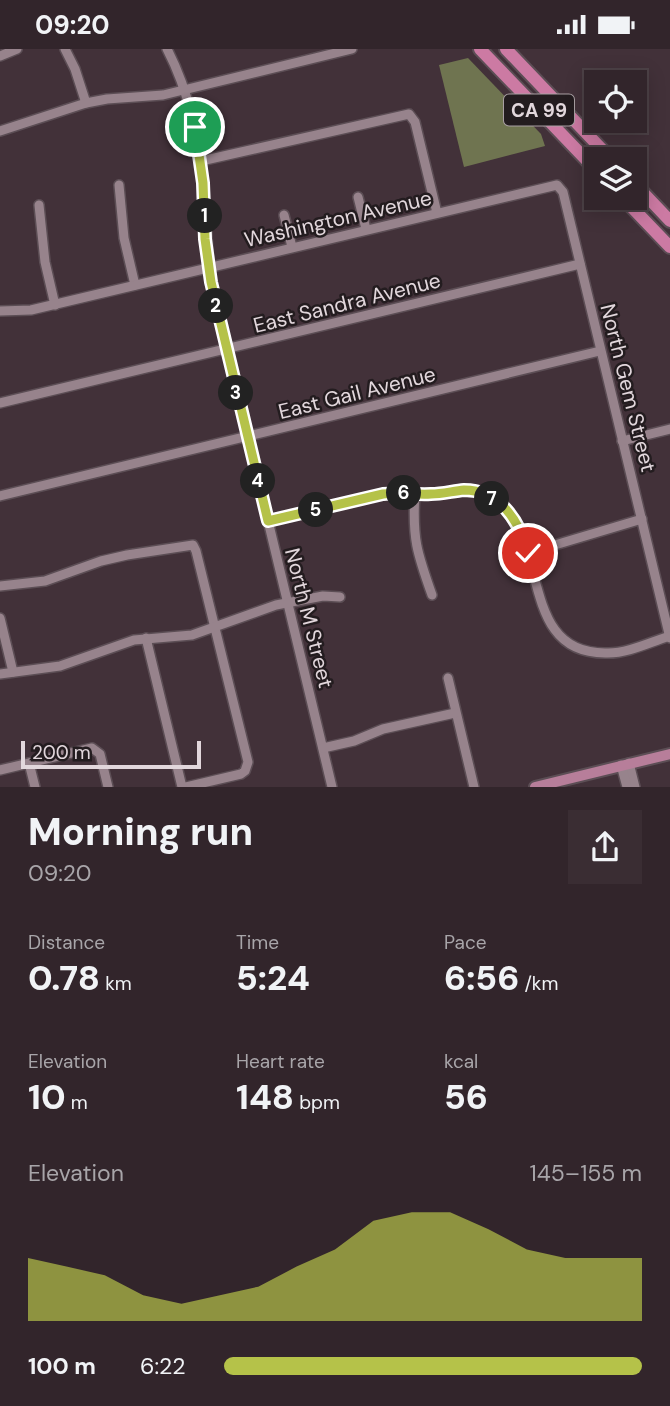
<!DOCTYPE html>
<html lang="en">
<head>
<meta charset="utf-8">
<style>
  body { margin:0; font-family:"DM Sans",sans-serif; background:#3a2d33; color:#f1f3f6; height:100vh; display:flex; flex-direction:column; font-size:26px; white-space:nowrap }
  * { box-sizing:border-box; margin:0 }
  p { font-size:23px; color:#a8a5a9 }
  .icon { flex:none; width:38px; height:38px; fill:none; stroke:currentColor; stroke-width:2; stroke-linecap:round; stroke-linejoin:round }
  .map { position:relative; height:738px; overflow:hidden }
  .sheet { display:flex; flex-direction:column; background:#32252b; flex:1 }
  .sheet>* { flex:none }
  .controls { position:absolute; left:584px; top:21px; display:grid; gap:14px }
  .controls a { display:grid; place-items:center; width:63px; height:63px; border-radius:0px; background:#32252b; box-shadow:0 4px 18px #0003,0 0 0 2px #4d4247; font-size:35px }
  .scale { position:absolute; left:21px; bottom:18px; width:180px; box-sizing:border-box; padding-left:7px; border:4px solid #e2d7dc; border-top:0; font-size:19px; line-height:24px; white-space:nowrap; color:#e2d7dc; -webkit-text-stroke:5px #231c1f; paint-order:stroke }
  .pin { position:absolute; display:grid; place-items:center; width:60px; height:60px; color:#fff; margin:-30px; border:4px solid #fff; border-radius:50%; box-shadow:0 2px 7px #0007 }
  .km { position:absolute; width:35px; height:35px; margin:-18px; border-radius:50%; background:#222; color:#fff; font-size:19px; line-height:35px; text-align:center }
  .round { display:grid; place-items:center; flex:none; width:74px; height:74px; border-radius:0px; background:#3a2d33 }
  .overview { display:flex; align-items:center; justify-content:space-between; height:119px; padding:0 28px }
  h1 { font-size:38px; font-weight:800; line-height:52px }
  .stats { display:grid; grid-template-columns:repeat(3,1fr); gap:10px; height:119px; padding:7px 28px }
  .stats div { display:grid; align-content:center }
  .stats b { font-size:35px; font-weight:800 }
  .stats small { font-size:19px; font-weight:400 }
  .stats p { font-size:19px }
  .chart { height:196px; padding:14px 28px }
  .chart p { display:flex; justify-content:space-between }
  .chart svg { width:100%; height:126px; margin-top:7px; fill:#b5c249; opacity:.7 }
  ul { padding:0 28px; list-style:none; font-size:23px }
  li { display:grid; grid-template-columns:112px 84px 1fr; align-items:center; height:52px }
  li i { height:18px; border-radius:9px; background:#b5c249 }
  .status { display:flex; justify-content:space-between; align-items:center; height:49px; padding:0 35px; background:#32252b; direction:ltr }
  .status svg { height:19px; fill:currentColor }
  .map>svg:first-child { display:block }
  .water { fill:#6f7450 }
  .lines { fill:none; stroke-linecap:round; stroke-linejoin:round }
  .minor-casing { stroke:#5c4e55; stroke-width:12 }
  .major-casing { stroke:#5c4e55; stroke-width:14 }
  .highway-casing { stroke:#5c4e55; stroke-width:16 }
  .minor { stroke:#97838c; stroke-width:9 }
  .major { stroke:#b77e9a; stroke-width:10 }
  .highway { stroke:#cc7aa3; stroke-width:12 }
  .route-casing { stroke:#fff; stroke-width:14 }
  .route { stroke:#b5c249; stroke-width:9 }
  .labels { text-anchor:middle; stroke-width:5; stroke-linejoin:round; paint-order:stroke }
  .shield { fill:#231c1f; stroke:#a99fa3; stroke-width:2 }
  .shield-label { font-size:19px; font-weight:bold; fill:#e2d7dc }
  .street-label { font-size:21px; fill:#e2d7dc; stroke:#231c1f }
</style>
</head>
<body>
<div class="status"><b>09:20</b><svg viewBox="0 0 49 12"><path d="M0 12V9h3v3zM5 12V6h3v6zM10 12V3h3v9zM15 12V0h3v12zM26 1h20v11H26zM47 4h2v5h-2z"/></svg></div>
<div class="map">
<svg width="670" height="738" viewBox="0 0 670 738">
  <rect width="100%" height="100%" fill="#423139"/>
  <path class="water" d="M 468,9 L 541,85 L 545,97 L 464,118 L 439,16 Z"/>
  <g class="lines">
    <defs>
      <g id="minor">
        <path d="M 65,0 L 75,20 L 86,54"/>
        <path d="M 167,0 C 191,46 201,99 205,151 C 207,182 207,212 213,243 L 332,738"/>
        <path d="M 0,7 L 17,0"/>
        <path d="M 0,82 L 86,54 L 107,50 L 163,46 L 352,0"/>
        <path d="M 201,112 L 409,65 L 415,73 L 437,164"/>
        <path d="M 119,136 L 124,189 L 135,236"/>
        <path d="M 358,148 L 366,180"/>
        <path d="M 39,156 L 45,213 L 55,256"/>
        <path d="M 284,166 L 292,198"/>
        <path d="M 0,262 L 31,261 L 557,136 L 563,143 L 670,589"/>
        <path d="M 0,354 L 580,215"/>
        <path d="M 622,392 L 670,380"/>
        <path d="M 415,444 C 412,489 417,504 432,546"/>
        <path d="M 0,447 L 600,302"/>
        <path d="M 268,472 L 383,445 C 399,443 414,446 431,446 C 447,445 462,439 478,444 C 558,469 509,607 608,604 C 629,604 650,593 670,587"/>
        <path d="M 528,504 L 642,470"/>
        <path d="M 0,537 L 45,532 L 101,512 L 127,506 L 193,496 L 196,502 L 248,713 L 245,722 L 241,725 L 186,738"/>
        <path d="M 0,569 L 13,623"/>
        <path d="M 146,589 L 182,738"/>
        <path d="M 0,625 L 60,617 L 134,591 L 192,586 L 276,556 L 323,547 L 340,548"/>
        <path d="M 448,629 L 474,738"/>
        <path d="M 323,699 L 354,692 L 383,680 L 455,664"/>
        <path d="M 29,714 L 35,738"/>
        <path d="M 629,714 L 635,738"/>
        <path d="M 621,716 L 627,738"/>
        <path d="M 0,721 L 92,699 L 100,705 L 108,738"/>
      </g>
      <path id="major" d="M 535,738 L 670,705"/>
      <g id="highway">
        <path d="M 480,0 L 597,122"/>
        <path d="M 506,0 L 611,110"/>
        <path d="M 635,135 L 670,172"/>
        <path d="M 623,149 L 670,198"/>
      </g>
    </defs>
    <use href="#minor" class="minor-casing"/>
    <use href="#major" class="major-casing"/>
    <use href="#highway" class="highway-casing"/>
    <use href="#minor" class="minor"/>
    <use href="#major" class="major"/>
    <use href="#highway" class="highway"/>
  </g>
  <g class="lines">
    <defs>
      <path id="route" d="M 195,78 L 203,134 L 205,190 L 211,233 L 268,472 L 383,445 C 399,443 415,446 431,445 C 442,445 453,442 464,441 C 500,441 520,473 528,504"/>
    </defs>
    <use href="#route" class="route-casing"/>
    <use href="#route" class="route"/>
  </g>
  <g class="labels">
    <rect class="shield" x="504" y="45.5" width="70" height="31" rx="5"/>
    <g class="shield-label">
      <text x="539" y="68">CA 99</text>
    </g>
    <g class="street-label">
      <text transform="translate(338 170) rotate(-13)" y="7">Washington Avenue</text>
      <text transform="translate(347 254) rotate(-14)" y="7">East Sandra Avenue</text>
      <text transform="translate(628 339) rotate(76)" y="7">North Gem Street</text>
      <text transform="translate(357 344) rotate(-14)" y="7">East Gail Avenue</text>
      <text transform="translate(309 569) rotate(76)" y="7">North M Street</text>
    </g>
  </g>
</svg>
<div class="controls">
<a><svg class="icon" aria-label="locate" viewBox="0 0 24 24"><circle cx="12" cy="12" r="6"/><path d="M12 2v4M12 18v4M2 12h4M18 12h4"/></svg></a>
<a><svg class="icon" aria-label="layers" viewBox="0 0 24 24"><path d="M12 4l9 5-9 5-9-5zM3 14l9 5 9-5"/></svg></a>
</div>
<div class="scale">200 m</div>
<div class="pin" style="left:195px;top:78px;background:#1e9e55"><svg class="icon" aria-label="arrive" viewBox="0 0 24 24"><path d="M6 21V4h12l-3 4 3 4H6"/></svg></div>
<div class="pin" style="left:528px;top:504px;background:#d93025"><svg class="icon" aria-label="check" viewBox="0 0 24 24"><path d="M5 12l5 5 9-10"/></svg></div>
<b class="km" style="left:205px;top:167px">1</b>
<b class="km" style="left:216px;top:257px">2</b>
<b class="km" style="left:236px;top:344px">3</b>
<b class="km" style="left:258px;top:432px">4</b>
<b class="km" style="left:316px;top:461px">5</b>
<b class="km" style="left:404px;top:444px">6</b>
<b class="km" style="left:492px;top:450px">7</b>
</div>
<section class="sheet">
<div class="overview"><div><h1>Morning run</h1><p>09:20</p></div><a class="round"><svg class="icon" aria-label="share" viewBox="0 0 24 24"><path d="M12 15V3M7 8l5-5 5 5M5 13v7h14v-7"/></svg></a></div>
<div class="stats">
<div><p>Distance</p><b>0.78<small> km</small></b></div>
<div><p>Time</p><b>5:24</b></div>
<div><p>Pace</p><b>6:56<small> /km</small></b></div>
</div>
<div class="stats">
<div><p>Elevation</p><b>10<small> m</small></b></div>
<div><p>Heart rate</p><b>148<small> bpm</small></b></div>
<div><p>kcal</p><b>56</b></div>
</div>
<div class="chart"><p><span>Elevation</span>145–155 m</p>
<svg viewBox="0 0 160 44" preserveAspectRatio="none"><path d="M0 44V22L10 25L20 28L30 35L40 38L50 35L60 32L70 25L80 19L90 9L100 6L110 6L120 12L130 19L140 22L150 22L160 22V44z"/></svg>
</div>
<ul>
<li><b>100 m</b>6:22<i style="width:100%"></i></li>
</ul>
</section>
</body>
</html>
